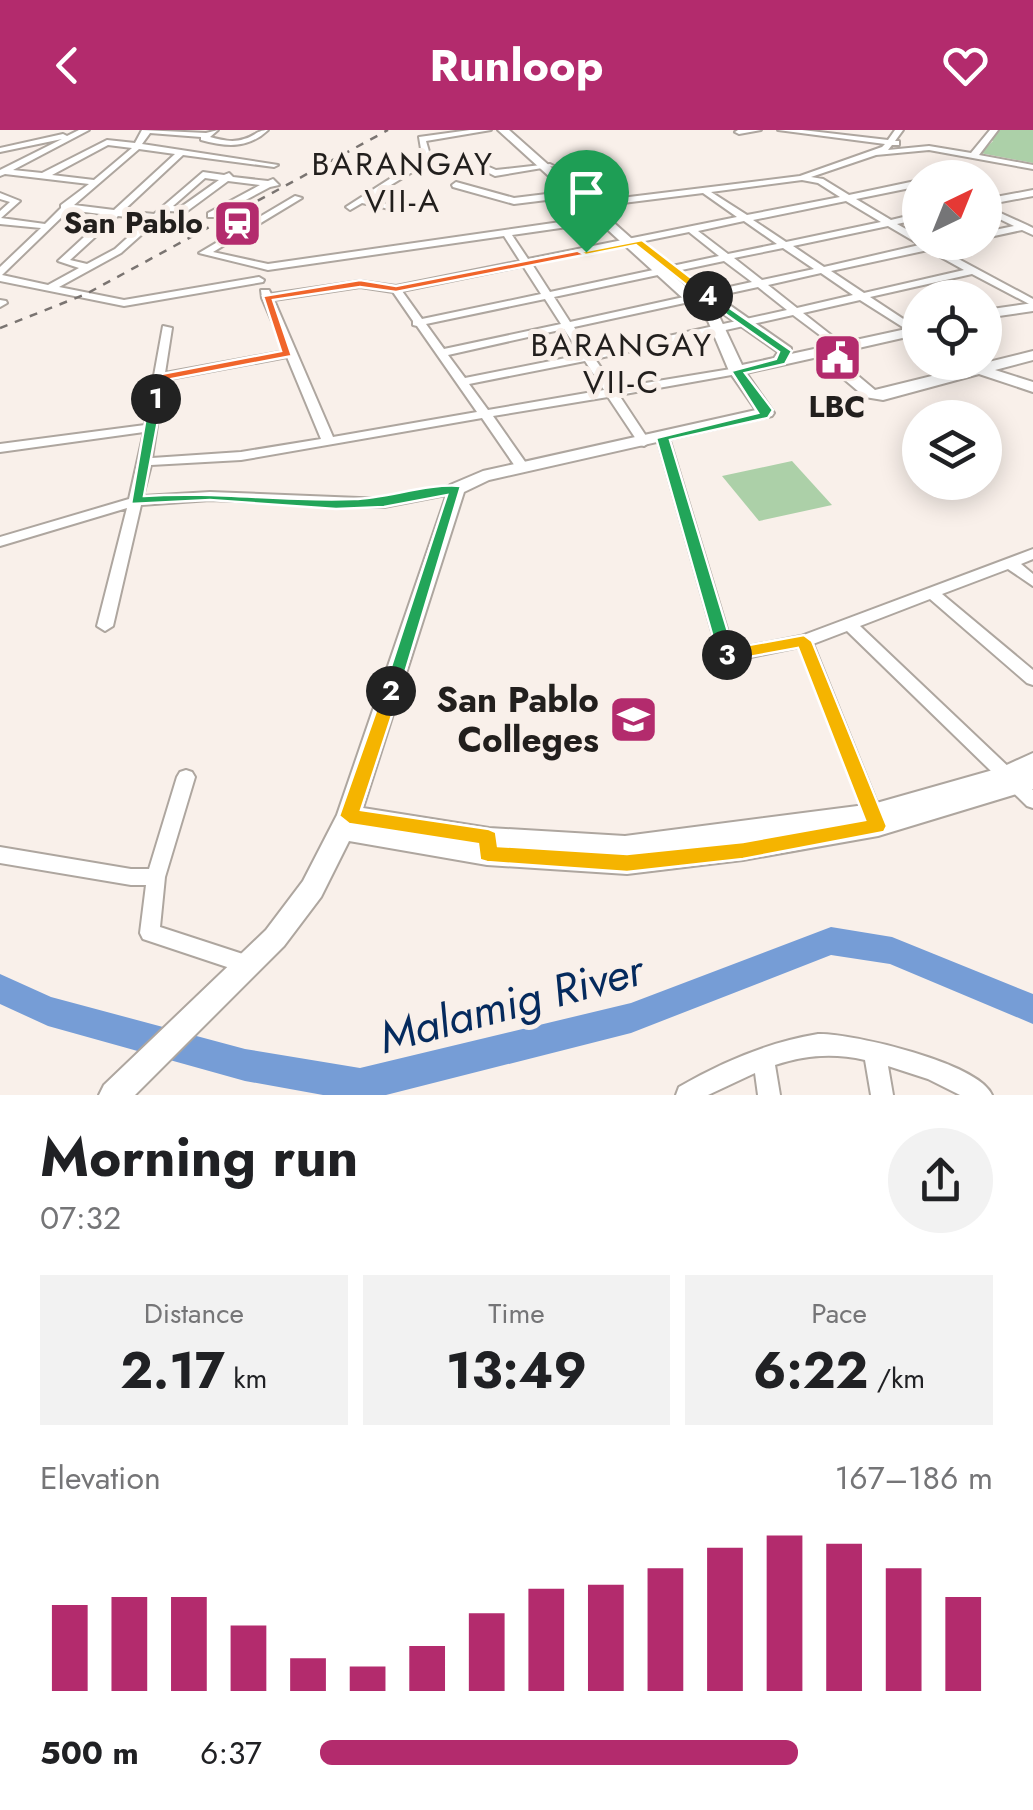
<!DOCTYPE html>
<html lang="en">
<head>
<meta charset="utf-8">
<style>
  body { margin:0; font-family:Jost,sans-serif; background:#f2f2f2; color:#202124; height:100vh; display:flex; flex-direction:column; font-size:38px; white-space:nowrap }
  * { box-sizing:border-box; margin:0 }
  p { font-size:32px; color:#757577 }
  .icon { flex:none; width:55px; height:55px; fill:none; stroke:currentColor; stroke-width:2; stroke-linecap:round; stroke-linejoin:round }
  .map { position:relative; height:965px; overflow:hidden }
  .side { display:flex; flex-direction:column; background:#fff; flex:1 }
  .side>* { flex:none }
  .needle { width:65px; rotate:43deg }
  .fabs { position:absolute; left:902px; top:30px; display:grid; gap:20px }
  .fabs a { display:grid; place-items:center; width:100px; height:100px; border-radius:50%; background:#fff; box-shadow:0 5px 25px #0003; font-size:50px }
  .pin { position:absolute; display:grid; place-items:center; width:85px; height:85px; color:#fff; margin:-102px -42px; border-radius:50% 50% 50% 0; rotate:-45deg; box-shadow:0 0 10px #0007 }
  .pin .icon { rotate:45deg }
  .km { position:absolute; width:50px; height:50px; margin:-25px; border-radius:50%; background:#222; color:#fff; font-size:28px; line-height:50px; text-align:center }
  .round { display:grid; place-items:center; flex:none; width:105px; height:105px; border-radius:52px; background:#f2f2f2 }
  .overview { display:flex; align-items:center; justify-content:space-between; height:170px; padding:0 40px }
  h1 { font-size:55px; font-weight:700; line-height:75px }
  .stats { display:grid; grid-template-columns:repeat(3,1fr); gap:15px; height:170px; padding:10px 40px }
  .stats div { display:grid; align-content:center; border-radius:0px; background:#f2f2f2; text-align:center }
  .stats b { font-size:50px; font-weight:700 }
  .stats small { font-size:28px; font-weight:400 }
  .stats p { font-size:28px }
  .chart { height:280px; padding:20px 40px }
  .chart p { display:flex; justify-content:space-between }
  .chart svg { width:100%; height:180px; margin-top:10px; stroke:#b32b6d; stroke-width:6 }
  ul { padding:0 40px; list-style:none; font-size:32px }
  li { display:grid; grid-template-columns:160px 120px 1fr; align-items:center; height:75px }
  li i { height:25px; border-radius:12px; background:#b32b6d }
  header { display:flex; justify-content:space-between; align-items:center; height:130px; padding:0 40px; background:#b32b6d; color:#fff; font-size:45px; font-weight:700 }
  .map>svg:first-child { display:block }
  .green { fill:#acd0a8 }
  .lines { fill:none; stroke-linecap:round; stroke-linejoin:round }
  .river { fill:#769dd6; fill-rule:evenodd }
  .minor-casing { stroke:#aea69f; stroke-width:4 }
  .major-casing { stroke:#aea69f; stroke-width:4 }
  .minor { fill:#fff; fill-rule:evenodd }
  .major { fill:#fff; fill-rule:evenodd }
  .rail { stroke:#7a7471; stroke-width:2.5; stroke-dasharray:8 8; stroke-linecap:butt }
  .split-1 { fill:#f0652b; stroke:#fff; stroke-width:2.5 }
  .split-2 { fill:#22a559; stroke:#fff; stroke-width:2.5 }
  .split-3 { fill:#f5b400; stroke:#fff; stroke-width:2.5 }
  .split-4 { fill:#22a559; stroke:#fff; stroke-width:2.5 }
  .split-5 { fill:#f5b400; stroke:#fff; stroke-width:2.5 }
  .labels { text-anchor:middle; stroke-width:10; stroke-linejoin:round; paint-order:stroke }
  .far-poi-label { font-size:30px; font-weight:bold; fill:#221f1d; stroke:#f9f0ea; text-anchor:end }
  .far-quarter-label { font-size:32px; letter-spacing:2.5px; fill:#221f1d; stroke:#f9f0ea }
  .poi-label { font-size:35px; font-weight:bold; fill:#221f1d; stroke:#f9f0ea; text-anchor:end }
  .near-water-label { font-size:45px; font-style:italic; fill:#052a5d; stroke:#f9f0ea }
</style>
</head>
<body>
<header><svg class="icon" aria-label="back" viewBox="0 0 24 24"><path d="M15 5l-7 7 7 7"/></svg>Runloop<svg class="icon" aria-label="heart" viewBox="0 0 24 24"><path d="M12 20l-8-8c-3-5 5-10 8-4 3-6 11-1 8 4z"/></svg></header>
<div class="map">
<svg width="1033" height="965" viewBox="0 0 1033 965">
  <rect width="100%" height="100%" fill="#f9f0ea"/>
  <g class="green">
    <path d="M 993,0 L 1033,0 L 1033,33 L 980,23 L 993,11 L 988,9 Z"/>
    <path d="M 792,331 L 832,375 L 759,391 L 722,346 Z"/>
  </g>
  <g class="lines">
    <path class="river" d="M 831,797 L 892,807 L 1033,864 L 1033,894 L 890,834 L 831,825 L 631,903 L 386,965 L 323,965 L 245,951 L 48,896 L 0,874 L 0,844 L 51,867 L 245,919 L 360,938 L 631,873 Z"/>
    <defs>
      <g id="minor">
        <path d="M 79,0 L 89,0 L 13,40 L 42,43 L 107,10 L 135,13 L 142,0 L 206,3 L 218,0 L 210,7 C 221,10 233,13 244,9 C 255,6 257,0 268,0 C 248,19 226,17 201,10 L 201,7 L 150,3 L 142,14 L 278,35 L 274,37 L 183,25 L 123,81 L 154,84 L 203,42 L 224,45 L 229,43 L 233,47 L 268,51 L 273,49 L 279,55 L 270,57 L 214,87 L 208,87 L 208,83 L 260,55 L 228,51 L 186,82 L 168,81 L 121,123 L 59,157 L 124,170 L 259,147 L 264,150 L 263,152 L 124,176 L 0,151 L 0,137 L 41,98 L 0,94 L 0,81 L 10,72 L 0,69 L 0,63 L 20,71 L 1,88 L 45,94 L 61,78 L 61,75 L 89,54 L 5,44 L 0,46 L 0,40 L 62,9 L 0,22 L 0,18 L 63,4 L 67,6 ZM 108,15 L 132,18 L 94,50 L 52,45 ZM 139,19 L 175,24 L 114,80 L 74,75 ZM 205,48 L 219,50 L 181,77 L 173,76 ZM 69,80 L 108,85 L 58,131 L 79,138 L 48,155 L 2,145 ZM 118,86 L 148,89 L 115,119 L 87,134 L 70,130 Z"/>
        <path d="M 470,0 L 491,0 L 426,11 L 430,25 L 422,36 L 368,69 L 394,76 L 394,80 L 362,73 L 350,80 L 346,77 L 416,32 L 422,25 L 419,7 Z"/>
        <path d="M 738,0 L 761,0 L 739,4 L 735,2 Z"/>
        <path d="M 778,0 L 802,0 L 888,10 L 895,0 L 903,0 L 895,11 L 899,11 L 899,15 L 892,15 L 888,20 L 929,16 L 971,23 L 990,0 L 998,0 L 979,25 L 1033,35 L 1033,39 L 929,20 L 876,25 L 811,47 L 823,49 L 849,65 L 920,50 L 920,56 L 856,69 L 891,90 L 920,83 L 920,89 L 897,94 L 920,107 L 920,112 L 923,113 L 917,113 L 888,96 L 793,116 L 824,137 L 928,113 L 956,112 L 938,118 L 1033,169 L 1033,176 L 972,144 L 870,167 L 920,200 L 920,208 L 860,170 L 803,183 L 845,216 L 847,218 L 841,221 L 793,185 L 595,229 L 615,258 L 737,238 L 743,241 L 737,244 L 619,265 L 650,312 L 644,316 L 640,315 L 608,267 L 493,286 L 528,336 L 522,340 L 517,339 L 482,288 L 241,330 L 151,335 L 143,366 L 210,362 L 384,369 L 456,355 L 463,359 L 456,363 L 384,377 L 210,370 L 141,375 L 113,496 L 105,501 L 97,496 L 127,378 L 0,416 L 0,407 L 129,369 L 144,302 L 0,322 L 0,314 L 145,295 L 163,196 L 172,198 L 165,243 L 285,221 L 262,168 L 261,160 L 269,160 L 271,164 L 360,151 L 396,156 L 520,131 L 504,106 L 268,140 L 199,123 L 295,66 L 302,68 L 213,122 L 268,134 L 609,85 L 614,88 L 609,91 L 512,105 L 528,129 L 737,87 L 703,63 L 583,78 L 579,75 L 580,73 L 800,46 L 882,17 L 885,14 ZM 802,50 L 818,53 L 840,67 L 747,85 L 711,62 ZM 846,71 L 881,92 L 786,112 L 753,90 ZM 744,91 L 777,114 L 728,124 L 698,101 ZM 689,102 L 719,126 L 550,162 L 532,134 ZM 783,118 L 814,139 L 762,150 L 734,128 ZM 928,120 L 964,140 L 864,163 L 831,141 ZM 724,131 L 752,152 L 570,192 L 554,167 ZM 523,136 L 541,164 L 422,189 L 402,161 ZM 821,143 L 853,165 L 797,178 L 768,155 ZM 360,157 L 393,162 L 413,191 L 413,195 L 417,196 L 477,282 L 333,307 L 274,170 ZM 758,157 L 787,180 L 591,223 L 574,197 ZM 545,169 L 561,194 L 444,219 L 426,194 ZM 564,199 L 581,225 L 465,248 L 448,225 ZM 287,227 L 321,309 L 241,322 L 152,328 L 164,250 ZM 585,231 L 604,260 L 488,280 L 469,254 Z"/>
        <path d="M 482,34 L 496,40 L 550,34 L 554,36 L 495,46 L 479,38 L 479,34 Z"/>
        <path d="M 456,52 L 514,68 L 571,61 L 575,64 L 571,67 L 514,74 L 453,57 L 452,55 Z"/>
        <path d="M 1033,60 L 1033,66 L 985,75 L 985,69 Z"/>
        <path d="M 985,76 L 1027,95 L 1033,98 L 1033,105 L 1022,100 L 985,108 L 985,102 L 1014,96 L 985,82 Z"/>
        <path d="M 0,170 L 6,171 L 7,173 L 0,177 Z"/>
        <path d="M 663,304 L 669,308 L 733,519 L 801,506 L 1033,419 L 1033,429 L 1021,434 L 1033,444 L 1033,456 L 1008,439 L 942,464 L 1033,540 L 1033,555 L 1027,553 L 930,469 L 860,496 L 1033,660 L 1033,678 L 1027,676 L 847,501 L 813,514 L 885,693 L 882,698 L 876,701 L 870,698 L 799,517 L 727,532 L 721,530 L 719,526 L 657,308 Z"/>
        <path d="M 186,640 L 192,642 L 195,647 L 165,747 L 160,797 L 255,828 L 258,835 L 255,842 L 248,844 L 143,809 L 140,803 L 146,755 L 131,755 L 0,733 L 0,717 L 131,739 L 149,739 L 177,647 L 180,642 Z"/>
        <path d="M 818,904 C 852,903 979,933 992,965 L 960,965 L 928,949 L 888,936 L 893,965 L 871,965 L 865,930 C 833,923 807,925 775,935 L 780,965 L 758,965 L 755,943 L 708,965 L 676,965 L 679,957 C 722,932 769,912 818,904 Z"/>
      </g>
      <g id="major">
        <path d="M 498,0 L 509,0 L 719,186 L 742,235 L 774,228 L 778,222 L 698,166 L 698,160 L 708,160 L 791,218 L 791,224 L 920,196 L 920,204 L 832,224 L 875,260 L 1033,221 L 1033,230 L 995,240 L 1033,252 L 1033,262 L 979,244 L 883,270 L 865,267 L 818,227 L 746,243 L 774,283 L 772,286 L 489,350 L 464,362 L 363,678 L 489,698 L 625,706 L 873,674 L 1000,638 L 1033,623 L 1033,659 L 878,706 L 743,730 L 627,744 L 487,735 L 349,711 L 321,767 L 284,816 L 135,965 L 99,965 L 104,955 L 266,800 L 303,751 L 337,685 L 450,355 L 483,341 L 756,280 L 729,241 L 708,191 Z"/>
        <path d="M 1033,173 L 1033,181 L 985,188 L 985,180 Z"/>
      </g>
    </defs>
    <use href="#minor" class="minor-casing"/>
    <use href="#major" class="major-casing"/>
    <use href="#minor" class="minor"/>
    <use href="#major" class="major"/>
    <path class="rail" d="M 0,198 L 86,164 L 388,0"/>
  </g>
  <path class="split-1" d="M 586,119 L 589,124 L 396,162 L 360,157 L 273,170 L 292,226 L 166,250 L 160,271 L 149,269 L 156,245 L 281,221 L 263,166 L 360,150 L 396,156 Z"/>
  <path class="split-2" d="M 156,265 L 162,269 L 144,366 C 217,361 283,372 354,369 C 388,368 427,353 461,356 L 398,566 L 391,568 L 383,561 L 447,365 L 384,377 L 336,379 L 210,370 L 131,374 L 149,269 Z"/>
  <path class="split-3" d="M 804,505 L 812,511 L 887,696 L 884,702 L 743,729 L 627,742 L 487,732 L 480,730 L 478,714 L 349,694 L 339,686 L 383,561 L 391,555 L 400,561 L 361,680 L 489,699 L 496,702 L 498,716 L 627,724 L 743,712 L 865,690 L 798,518 L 727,531 L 718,525 L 727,519 Z"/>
  <path class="split-4" d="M 708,163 L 792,221 L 785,234 L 745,243 L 773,280 L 768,288 L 670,310 L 735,525 L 727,531 L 718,525 L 656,308 L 758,283 L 731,241 L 776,229 L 779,222 L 704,169 Z"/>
  <path class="split-5" d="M 642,110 L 712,164 L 712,169 L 704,169 L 636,115 L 586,125 L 580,122 Z"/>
  <defs>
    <symbol id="station-square" viewBox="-11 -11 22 22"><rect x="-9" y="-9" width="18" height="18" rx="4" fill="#b32b6d" stroke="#f9f0ea"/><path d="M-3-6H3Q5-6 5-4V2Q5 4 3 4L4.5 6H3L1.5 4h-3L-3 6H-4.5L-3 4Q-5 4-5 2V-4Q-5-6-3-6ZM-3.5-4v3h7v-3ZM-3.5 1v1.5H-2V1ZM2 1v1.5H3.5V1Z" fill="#fff"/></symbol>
    <symbol id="civic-square" viewBox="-11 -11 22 22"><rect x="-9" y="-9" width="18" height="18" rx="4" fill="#b32b6d" stroke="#f9f0ea"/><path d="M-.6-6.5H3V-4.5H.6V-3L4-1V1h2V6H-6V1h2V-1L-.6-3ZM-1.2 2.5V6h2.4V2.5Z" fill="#fff"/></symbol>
    <symbol id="university-square" viewBox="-11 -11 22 22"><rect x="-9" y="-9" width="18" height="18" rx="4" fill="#b32b6d" stroke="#f9f0ea"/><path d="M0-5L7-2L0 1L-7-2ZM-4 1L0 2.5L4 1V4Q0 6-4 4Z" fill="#fff"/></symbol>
  </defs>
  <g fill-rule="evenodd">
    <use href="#station-square" x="210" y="66" width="55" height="55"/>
    <use href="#civic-square" x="810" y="200" width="55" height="55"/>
    <use href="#university-square" x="606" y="562" width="55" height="55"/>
  </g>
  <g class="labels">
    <g class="far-poi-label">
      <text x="203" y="103">San Pablo</text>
      <text x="837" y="287" text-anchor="middle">LBC</text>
    </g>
    <g class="far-quarter-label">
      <text x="403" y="45">BARANGAY<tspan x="403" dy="37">VII-A</tspan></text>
      <text x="622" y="226">BARANGAY<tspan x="622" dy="37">VII-C</tspan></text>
    </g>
    <g class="poi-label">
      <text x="599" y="582">San Pablo<tspan x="599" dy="40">Colleges</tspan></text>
    </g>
    <g class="near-water-label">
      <text transform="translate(511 873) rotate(-15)" y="16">Malamig River</text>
    </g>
  </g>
</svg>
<div class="fabs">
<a><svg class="needle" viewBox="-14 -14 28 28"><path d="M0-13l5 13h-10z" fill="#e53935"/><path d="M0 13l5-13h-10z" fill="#757577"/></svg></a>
<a><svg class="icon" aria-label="locate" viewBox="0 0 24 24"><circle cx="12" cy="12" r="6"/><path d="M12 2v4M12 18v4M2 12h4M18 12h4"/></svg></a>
<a><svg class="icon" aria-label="layers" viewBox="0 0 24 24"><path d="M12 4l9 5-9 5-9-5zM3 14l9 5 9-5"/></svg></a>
</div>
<div class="pin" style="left:586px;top:122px;background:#1e9e55"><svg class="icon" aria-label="arrive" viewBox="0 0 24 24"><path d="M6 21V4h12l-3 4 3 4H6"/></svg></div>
<b class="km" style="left:156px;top:269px">1</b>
<b class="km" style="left:391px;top:561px">2</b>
<b class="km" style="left:727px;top:525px">3</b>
<b class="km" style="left:708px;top:166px">4</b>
</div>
<section class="side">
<div class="overview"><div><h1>Morning run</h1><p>07:32</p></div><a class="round"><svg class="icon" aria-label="share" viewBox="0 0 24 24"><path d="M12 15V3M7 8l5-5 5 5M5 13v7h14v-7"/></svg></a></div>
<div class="stats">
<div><p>Distance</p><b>2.17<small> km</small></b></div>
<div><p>Time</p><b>13:49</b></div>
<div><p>Pace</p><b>6:22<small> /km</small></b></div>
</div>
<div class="chart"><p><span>Elevation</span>167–186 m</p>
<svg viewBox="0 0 160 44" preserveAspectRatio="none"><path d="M5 44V23M15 44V21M25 44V21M35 44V28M45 44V36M55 44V38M65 44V33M75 44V25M85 44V19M95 44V18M105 44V14M115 44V9M125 44V6M135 44V8M145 44V14M155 44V21"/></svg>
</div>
<ul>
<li><b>500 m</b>6:37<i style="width:71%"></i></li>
</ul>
</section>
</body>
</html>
